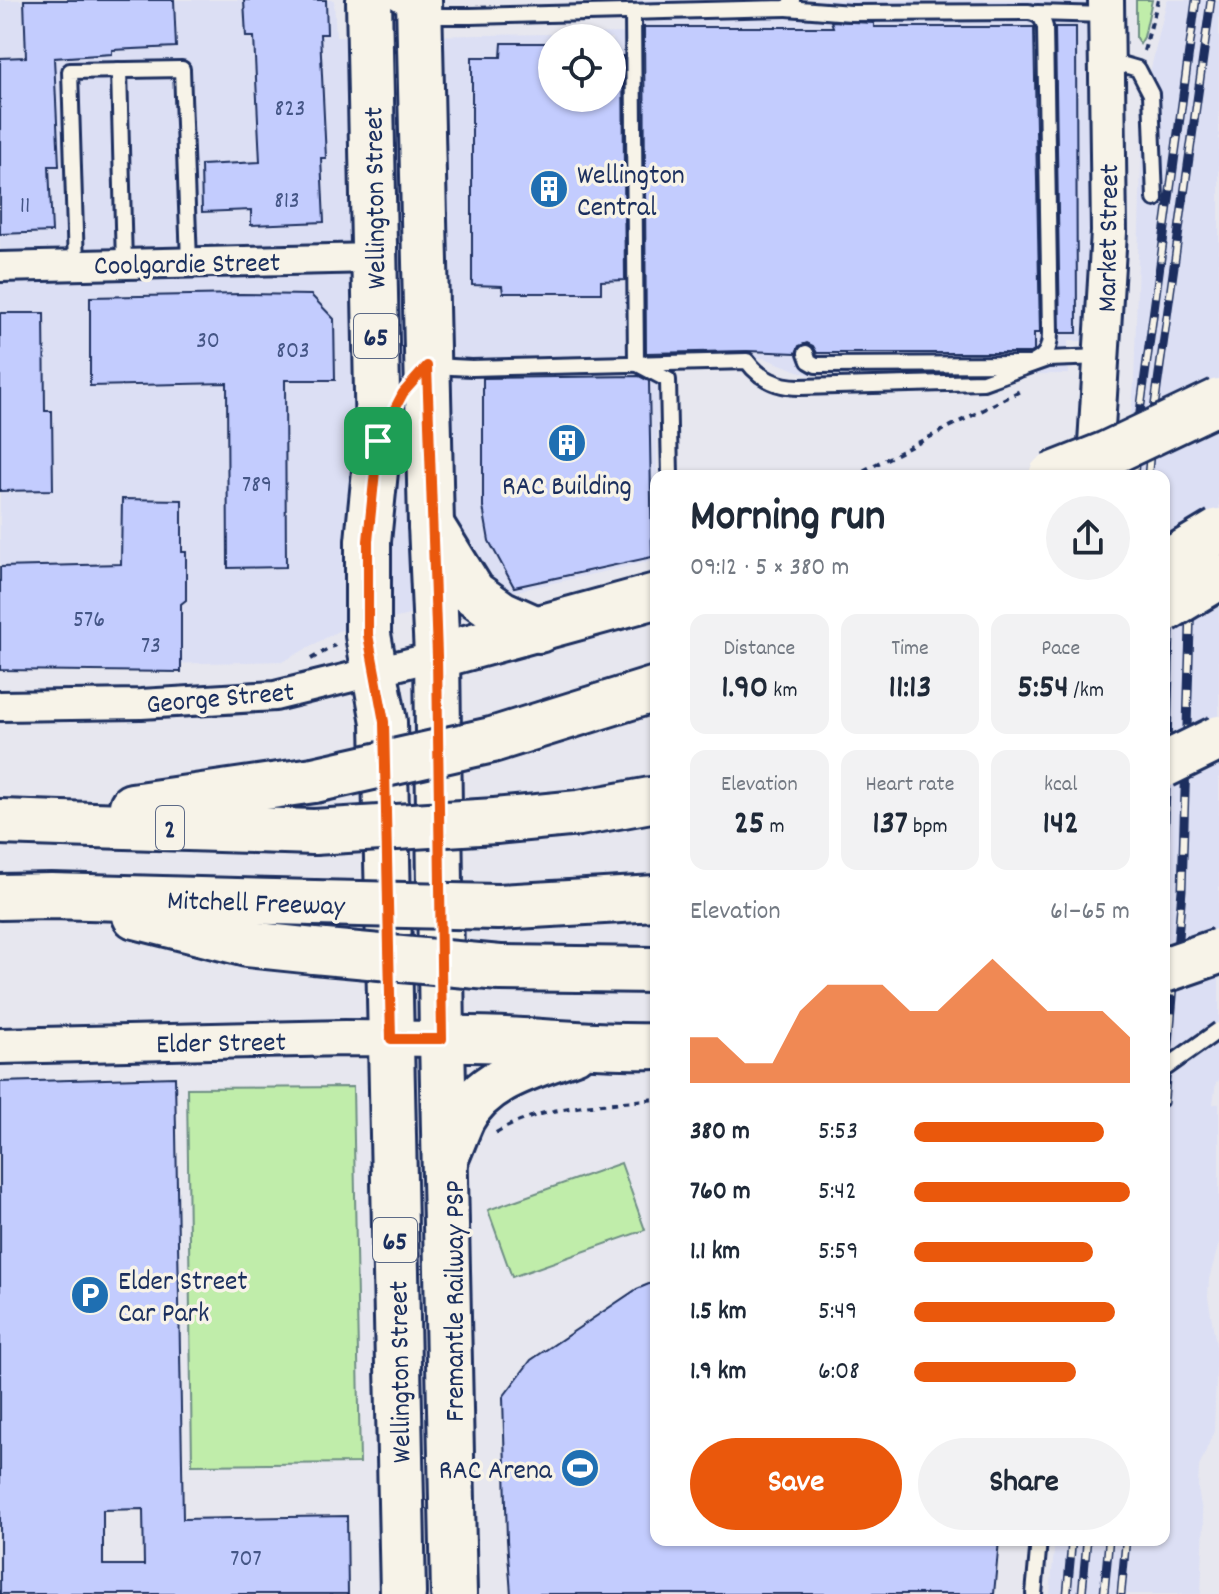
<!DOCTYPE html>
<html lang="en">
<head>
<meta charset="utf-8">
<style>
  body { margin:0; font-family:Dekko,sans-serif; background:#f2f2f3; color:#1f2937; height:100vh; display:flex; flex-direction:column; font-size:30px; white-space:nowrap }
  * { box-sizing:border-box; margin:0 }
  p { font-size:26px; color:#747a83 }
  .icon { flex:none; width:44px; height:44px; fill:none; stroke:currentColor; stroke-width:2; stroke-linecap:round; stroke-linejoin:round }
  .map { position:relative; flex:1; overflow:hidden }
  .details { position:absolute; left:650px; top:470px; width:520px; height:1076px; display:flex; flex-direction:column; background:#fff; border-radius:16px; box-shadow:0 2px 6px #0004 }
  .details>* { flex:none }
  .fabs { position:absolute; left:538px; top:24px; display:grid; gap:16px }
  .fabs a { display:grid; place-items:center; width:88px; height:88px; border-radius:50%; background:#fff; box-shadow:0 2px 6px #0004; font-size:40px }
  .pin { position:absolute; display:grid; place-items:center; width:68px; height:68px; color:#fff; margin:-34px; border-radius:16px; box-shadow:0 4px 12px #0006 }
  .round { display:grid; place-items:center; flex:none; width:84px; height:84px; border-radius:42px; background:#f2f2f3 }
  .overview { display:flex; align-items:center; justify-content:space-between; height:136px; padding:0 40px }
  h1 { font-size:44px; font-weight:700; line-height:60px }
  .figures { display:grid; grid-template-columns:repeat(3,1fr); gap:12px; height:136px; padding:8px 40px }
  .figures div { display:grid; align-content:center; border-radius:16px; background:#f2f2f3; text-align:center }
  .figures b { font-size:34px; font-weight:700 }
  .figures small { font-size:22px; font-weight:400 }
  .figures p { font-size:22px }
  .chart { height:224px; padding:16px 40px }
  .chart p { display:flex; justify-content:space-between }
  .chart svg { width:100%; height:144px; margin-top:8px; fill:#ea580c; opacity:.7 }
  .button { display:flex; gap:16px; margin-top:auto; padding:16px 40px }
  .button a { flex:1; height:92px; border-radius:48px; background:#ea580c; color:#fff; font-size:32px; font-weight:700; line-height:92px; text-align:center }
  .button a+a { background:#f2f2f3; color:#1f2937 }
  ul { padding:0 40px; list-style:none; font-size:26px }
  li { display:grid; grid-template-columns:128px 96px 1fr; align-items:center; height:60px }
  li i { height:20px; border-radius:10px; background:#ea580c }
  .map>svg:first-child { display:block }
  .built { fill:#dcdff4; fill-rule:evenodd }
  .green { fill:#c0edaa; stroke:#6e8e84; stroke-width:2 }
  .building { fill:#c3ccfe; stroke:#1b2f5e; stroke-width:2; fill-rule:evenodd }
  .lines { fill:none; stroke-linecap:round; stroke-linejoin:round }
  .service-casing { stroke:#1b2f5e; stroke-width:20 }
  .minor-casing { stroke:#1b2f5e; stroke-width:34 }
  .tertiary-casing { stroke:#1b2f5e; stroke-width:40 }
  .primary-casing { stroke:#1b2f5e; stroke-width:50 }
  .motorway-casing { stroke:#1b2f5e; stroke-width:50 }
  .path { stroke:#1b2f5e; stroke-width:4; stroke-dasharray:6 6; stroke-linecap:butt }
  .service { stroke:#f7f3e8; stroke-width:14 }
  .minor { stroke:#f7f3e8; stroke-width:28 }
  .tertiary { stroke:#f7f3e8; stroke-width:34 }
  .primary { stroke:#f7f3e8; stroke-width:44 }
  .motorway { stroke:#f7f3e8; stroke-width:44 }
  .rail-casing { stroke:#1b2f5e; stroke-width:9 }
  .rail { stroke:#f7f3e8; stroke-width:6; stroke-dasharray:18; stroke-linecap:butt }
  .service-bridge-casing { stroke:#1b2f5e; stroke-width:20; stroke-linecap:butt }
  .motorway-bridge-casing { stroke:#1b2f5e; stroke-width:50; stroke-linecap:butt }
  .service-bridge { stroke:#f7f3e8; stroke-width:14 }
  .motorway-bridge { stroke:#f7f3e8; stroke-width:44 }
  .route-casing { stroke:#fff; stroke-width:16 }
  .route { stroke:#ea580c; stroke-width:10 }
  .labels { text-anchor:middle; stroke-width:7; stroke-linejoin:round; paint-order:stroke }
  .number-label { font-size:24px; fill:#455686 }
  .shield { fill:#f7f3e8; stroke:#5d6a87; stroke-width:2 }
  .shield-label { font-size:26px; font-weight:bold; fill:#1b2f5e }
  .poi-label { font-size:28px; fill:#1b2f5e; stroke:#f7f3e8; text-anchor:start }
  .street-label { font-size:28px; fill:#1b2f5e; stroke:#f7f3e8 }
</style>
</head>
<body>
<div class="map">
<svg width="1219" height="1594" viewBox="0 0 1219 1594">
  <rect width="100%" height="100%" fill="#e7e7ef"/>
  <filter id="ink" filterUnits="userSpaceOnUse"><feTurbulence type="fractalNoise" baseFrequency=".0125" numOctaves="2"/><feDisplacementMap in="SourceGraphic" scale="16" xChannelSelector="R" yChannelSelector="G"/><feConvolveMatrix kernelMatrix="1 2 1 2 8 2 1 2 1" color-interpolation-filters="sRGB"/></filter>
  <g filter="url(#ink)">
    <g class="built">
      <path d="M 0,0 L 334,0 L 336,37 L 627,33 L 629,355 L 635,361 L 634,0 L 1106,0 L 1104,341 L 1068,341 L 1069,374 L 809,375 L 764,358 L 640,364 L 658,383 L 656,560 L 338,631 L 284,661 L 0,668 ZM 552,38 L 612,38 L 612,98 L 552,98 Z"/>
      <path d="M 1167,0 L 1219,0 L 1219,1081 L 1216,1082 L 1213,1104 L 1219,1104 L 1219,1243 L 1209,1279 L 1208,1297 L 1217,1350 L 1214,1431 L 1199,1467 L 1198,1489 L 1204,1523 L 1201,1594 L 1050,1594 L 1055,1540 L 1164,1540 L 1164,476 L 1125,476 L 1134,384 L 1143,103 Z"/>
    </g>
    <g class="green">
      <path d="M 1136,0 L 1152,0 L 1144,37 L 1140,44 L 1136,38 Z"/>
      <path d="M 353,1087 L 360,1463 L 192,1465 L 187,1088 Z"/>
      <path d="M 621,1163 L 645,1230 L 512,1277 L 488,1210 Z"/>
    </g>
    <g class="building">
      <path d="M 24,0 L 174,0 L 176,47 L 112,50 L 112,54 L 54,58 L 59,166 L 49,166 L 52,232 L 0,234 L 0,58 L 26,57 Z"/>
      <path d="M 244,0 L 326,0 L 327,34 L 320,34 L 326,158 L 321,158 L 324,222 L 251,225 L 251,210 L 202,212 L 201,165 L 260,162 L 254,37 L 246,37 Z"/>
      <path d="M 831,21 L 874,23 L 874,27 L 1034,27 L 1040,333 L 1034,333 L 1034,351 L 1031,353 L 817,353 L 813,346 L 807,343 L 799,346 L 796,353 L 747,351 L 646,353 L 644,27 L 833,27 Z"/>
      <path d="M 1055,27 L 1076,27 L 1077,333 L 1060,333 Z"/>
      <path d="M 502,43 L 552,43 L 552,98 L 612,98 L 612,56 L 623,56 L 625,280 L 601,281 L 601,293 L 503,293 L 502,286 L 472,285 L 472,57 L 501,57 Z"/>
      <path d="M 241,294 L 311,295 L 334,319 L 335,380 L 285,380 L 286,567 L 228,568 L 227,383 L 90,386 L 90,297 Z"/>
      <path d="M 0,313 L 44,313 L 45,411 L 52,411 L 53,490 L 0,491 Z"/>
      <path d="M 639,376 L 649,381 L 652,557 L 514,587 L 489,541 L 483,507 L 483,378 Z"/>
      <path d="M 122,499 L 182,500 L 182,552 L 186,552 L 186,600 L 181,604 L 181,672 L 0,670 L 0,567 L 121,564 Z"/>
      <path d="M 175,1077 L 183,1519 L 347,1516 L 348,1594 L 0,1594 L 0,1082 ZM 143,1509 L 144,1565 L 103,1565 L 103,1510 Z"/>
      <path d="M 656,1281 L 656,1540 L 999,1540 L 994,1594 L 511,1594 L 507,1540 L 503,1397 L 531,1360 L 637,1289 Z"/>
    </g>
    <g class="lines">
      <defs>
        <g id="service">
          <path d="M 393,0 L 419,16 L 470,16 L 787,8 L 792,1"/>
          <path d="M 787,8 L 851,13 L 1029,12 C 1039,14 1042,17 1045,27 L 1050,333 C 1050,350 1046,356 1031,364 L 816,365 L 809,361 L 806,353"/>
          <path d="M 633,13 L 636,363 L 668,380 L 670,476"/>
          <path d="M 1037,13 L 1106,15"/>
          <path d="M 1107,60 L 1138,69 L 1151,94 L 1155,199"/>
          <path d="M 119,70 L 124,264"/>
          <path d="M 76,265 L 70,71 L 182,69 L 189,262"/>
          <path d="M 432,366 L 472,368 L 747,361 C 760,379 779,387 800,387 L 983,382 L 1047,359 L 1102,357"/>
          <path d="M 1034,1594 L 1039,1540"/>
        </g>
        <g id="minor">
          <path d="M 0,267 L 374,258"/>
          <path d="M 0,706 L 141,704 L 275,696 L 437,656"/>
        </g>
        <g id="tertiary">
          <path d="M 1094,476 L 1109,232 L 1106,0"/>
          <path d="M 0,1046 L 345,1038 L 442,1039"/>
        </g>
        <g id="primary">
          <path d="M 369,0 L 378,441 L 368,541 L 368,635 L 384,722 L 403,1594"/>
          <path d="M 419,0 L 431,525 L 437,656 L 442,1039 L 454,1594"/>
        </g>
        <g id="motorway">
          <path d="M 431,525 L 473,593 L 501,613 L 539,630"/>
          <path d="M 437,656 L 656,596"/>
          <path d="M 492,740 L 656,689"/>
          <path d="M 132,806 L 314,780"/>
          <path d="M 495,821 L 579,813 L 656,799"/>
          <path d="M 0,822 L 314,832"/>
          <path d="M 0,897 L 51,896 L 314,903"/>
          <path d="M 498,907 L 656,898"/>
          <path d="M 135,916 L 247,944 L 314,951"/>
          <path d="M 500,968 L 656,970"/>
          <path d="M 442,1039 C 513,1037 584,1048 656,1046"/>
          <path d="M 445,1160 C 451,1147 456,1132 462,1119 C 484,1077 534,1066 574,1051"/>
        </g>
      </defs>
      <use href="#service" class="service-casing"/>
      <use href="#minor" class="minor-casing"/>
      <use href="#tertiary" class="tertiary-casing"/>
      <use href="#primary" class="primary-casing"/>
      <use href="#motorway" class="motorway-casing"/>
      <g class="path">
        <path d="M 1144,51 L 1158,0"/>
        <path d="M 853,476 L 1024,389"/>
        <path d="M 311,659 L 335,645"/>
        <path d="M 496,1133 C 542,1104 604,1105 656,1099"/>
      </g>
      <use href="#service" class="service"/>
      <use href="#minor" class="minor"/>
      <use href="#tertiary" class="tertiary"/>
      <use href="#primary" class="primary"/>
      <use href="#motorway" class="motorway"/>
      <defs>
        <g id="rail">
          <path d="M 1134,476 L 1140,412 L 1196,0"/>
          <path d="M 1148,476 L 1154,410 L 1211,0"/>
          <path d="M 1164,860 L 1171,594"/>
          <path d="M 1164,1103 L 1182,890 L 1191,595"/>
          <path d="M 1067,1594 L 1072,1540"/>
          <path d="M 1082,1594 L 1087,1540"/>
          <path d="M 1104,1594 L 1109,1540"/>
          <path d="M 1121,1594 L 1126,1540"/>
        </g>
      </defs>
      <use href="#rail" class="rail-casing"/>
      <use href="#rail" class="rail"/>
      <defs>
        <path id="service-bridge" d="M 1164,1069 L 1219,1030"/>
        <g id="motorway-bridge">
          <path d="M 1051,476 L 1107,454 L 1219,401"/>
          <path d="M 1164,564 L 1219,531"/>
          <path d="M 1164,610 L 1219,577"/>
          <path d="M 1164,765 L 1219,738"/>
          <path d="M 314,780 L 492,740"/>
          <path d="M 314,832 L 495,821"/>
          <path d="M 314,903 L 498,907"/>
          <path d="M 314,951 L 500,968"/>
          <path d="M 1164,970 L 1219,951"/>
        </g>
      </defs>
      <use href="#service-bridge" class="service-bridge-casing"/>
      <use href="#motorway-bridge" class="motorway-bridge-casing"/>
      <use href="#service-bridge" class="service-bridge"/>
      <use href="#motorway-bridge" class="motorway-bridge"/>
    </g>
  </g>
  <g class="lines" filter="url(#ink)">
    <defs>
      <path id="route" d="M 427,366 L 437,656 L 442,1039 L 391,1039 L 384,722 L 368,635 L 368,541 L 378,441 L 403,393 Z"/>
    </defs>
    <use href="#route" class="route-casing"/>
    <use href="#route" class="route"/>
  </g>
  <defs>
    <symbol id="building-disc" viewBox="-11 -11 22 22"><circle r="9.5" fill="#1f6fb2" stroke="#f7f3e8"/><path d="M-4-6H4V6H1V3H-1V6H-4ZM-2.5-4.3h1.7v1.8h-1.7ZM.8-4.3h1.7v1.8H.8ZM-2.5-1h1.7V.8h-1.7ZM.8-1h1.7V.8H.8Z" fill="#fff"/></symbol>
    <symbol id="parking-disc" viewBox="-11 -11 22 22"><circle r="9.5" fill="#1f6fb2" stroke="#f7f3e8"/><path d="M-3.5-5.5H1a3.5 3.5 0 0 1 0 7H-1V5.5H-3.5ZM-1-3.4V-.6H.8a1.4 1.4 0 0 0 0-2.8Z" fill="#fff"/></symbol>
    <symbol id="stadium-disc" viewBox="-11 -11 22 22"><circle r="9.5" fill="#1f6fb2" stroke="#f7f3e8"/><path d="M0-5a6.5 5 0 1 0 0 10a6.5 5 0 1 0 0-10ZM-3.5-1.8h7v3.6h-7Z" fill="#fff"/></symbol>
  </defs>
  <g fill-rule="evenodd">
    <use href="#building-disc" x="527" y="167" width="44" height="44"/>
    <use href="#building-disc" x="545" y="421" width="44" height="44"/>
    <use href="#parking-disc" x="68" y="1273" width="44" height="44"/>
    <use href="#stadium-disc" x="558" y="1446" width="44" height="44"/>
  </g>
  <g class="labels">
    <g class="number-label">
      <text x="290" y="115">823</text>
      <text x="287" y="207">813</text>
      <text x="25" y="212">11</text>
      <text x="208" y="347">30</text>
      <text x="293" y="357">803</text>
      <text x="257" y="491">789</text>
      <text x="89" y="626">576</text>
      <text x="151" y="652">73</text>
      <text x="246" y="1565">707</text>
    </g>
    <g class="shield">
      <rect x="354" y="314" width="44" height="44" rx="6"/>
      <rect x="156" y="806" width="28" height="44" rx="6"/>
      <rect x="373" y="1218" width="44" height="44" rx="6"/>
    </g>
    <g class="shield-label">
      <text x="376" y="345">65</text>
      <text x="170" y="837">2</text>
      <text x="395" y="1249">65</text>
    </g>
    <g class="poi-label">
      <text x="577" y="183">Wellington<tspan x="577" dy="32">Central</tspan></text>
      <text x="567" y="494" text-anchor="middle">RAC Building</text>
      <text x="118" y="1289">Elder Street<tspan x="118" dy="32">Car Park</tspan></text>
      <text x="552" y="1478" text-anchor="end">RAC Arena</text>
    </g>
    <g class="street-label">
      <text transform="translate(373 198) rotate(-91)" y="10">Wellington Street</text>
      <text transform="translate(1106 238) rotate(-89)" y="10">Market Street</text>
      <text transform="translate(187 262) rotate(-1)" y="10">Coolgardie Street</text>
      <text transform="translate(220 696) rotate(-5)" y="10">George Street</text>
      <text transform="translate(256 901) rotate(2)" y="10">Mitchell Freeway</text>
      <text transform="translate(221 1041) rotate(-1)" y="10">Elder Street</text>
      <text transform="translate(453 1301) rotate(-90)" y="10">Fremantle Railway PSP</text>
      <text transform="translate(398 1372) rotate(-91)" y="10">Wellington Street</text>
    </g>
  </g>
</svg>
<div class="fabs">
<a><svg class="icon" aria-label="locate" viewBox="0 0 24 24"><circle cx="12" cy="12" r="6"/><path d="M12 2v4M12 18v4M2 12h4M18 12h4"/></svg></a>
</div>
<div class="pin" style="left:378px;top:441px;background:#1e9e55"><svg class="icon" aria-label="arrive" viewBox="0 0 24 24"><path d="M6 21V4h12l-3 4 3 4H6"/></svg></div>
<section class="details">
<div class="overview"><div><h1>Morning run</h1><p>09:12 · 5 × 380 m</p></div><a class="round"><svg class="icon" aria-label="share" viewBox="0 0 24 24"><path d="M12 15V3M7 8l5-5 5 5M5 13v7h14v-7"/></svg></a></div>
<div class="figures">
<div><p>Distance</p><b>1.90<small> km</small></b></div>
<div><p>Time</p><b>11:13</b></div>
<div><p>Pace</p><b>5:54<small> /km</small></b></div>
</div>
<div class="figures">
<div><p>Elevation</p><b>25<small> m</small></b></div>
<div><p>Heart rate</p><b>137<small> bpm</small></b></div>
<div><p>kcal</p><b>142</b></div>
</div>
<div class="chart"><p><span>Elevation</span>61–65 m</p>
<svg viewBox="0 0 160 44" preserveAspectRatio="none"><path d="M0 44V30L10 30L20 38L30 38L40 22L50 14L60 14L70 14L80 22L90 22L100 14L110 6L120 14L130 22L140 22L150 22L160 30V44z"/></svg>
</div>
<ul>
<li><b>380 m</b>5:53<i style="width:88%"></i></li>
<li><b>760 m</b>5:42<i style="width:100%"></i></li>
<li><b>1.1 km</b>5:59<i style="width:83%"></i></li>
<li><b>1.5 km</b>5:49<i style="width:93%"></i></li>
<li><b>1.9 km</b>6:08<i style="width:75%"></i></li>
</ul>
<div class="button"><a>Save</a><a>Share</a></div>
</section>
</div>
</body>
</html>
